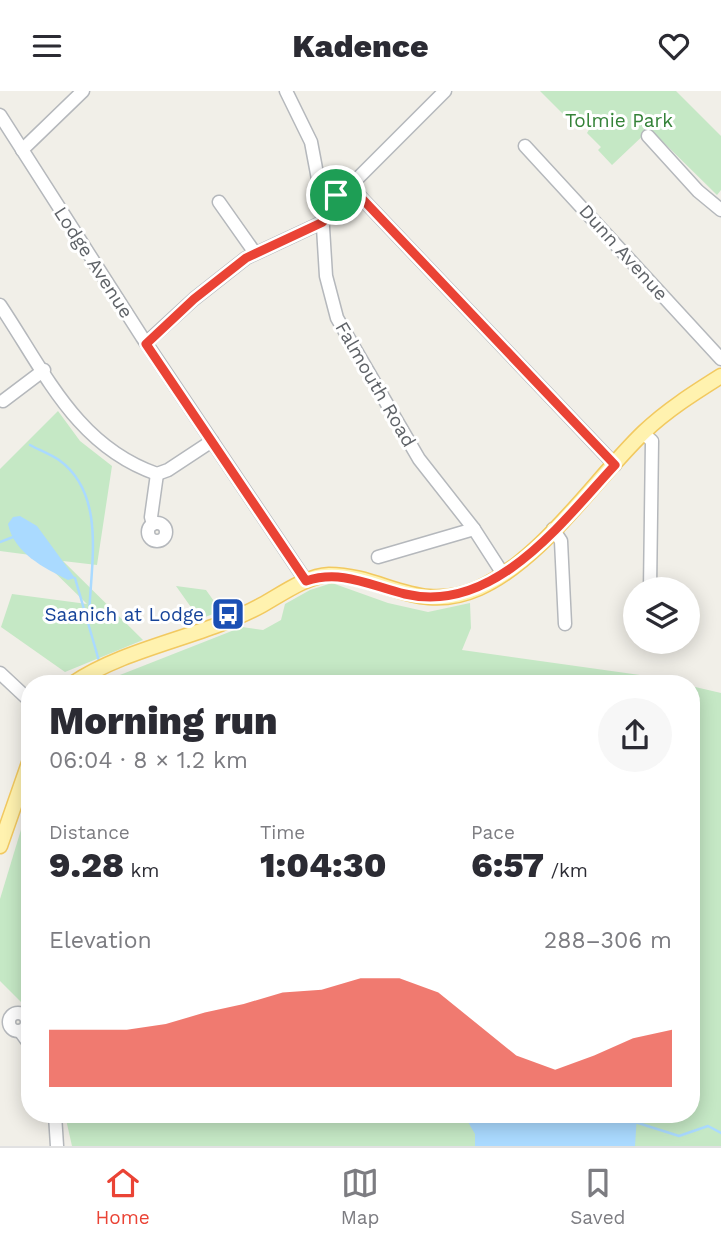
<!DOCTYPE html>
<html lang="en">
<head>
<meta charset="utf-8">
<style>
  body { margin:0; font-family:"Work Sans",sans-serif; background:#f7f7f7; color:#2b2b33; height:100vh; display:flex; flex-direction:column; font-size:26px; white-space:nowrap }
  * { box-sizing:border-box; margin:0 }
  p { font-size:23px; color:#7c7c81 }
  .icon { flex:none; width:38px; height:38px; fill:none; stroke:currentColor; stroke-width:2; stroke-linecap:round; stroke-linejoin:round }
  .map { position:relative; flex:1; overflow:hidden }
  .sheet { position:absolute; left:21px; top:584px; width:679px; height:448px; display:flex; flex-direction:column; background:#fff; border-radius:28px; box-shadow:0 4px 18px #0003 }
  .sheet>* { flex:none }
  .tools { position:absolute; left:623px; top:486px; display:grid; gap:14px }
  .tools a { display:grid; place-items:center; width:77px; height:77px; border-radius:50%; background:#fff; box-shadow:0 4px 18px #0003; font-size:35px }
  .pin { position:absolute; display:grid; place-items:center; width:60px; height:60px; color:#fff; margin:-30px; border:4px solid #fff; border-radius:50%; box-shadow:0 2px 7px #0007 }
  .round { display:grid; place-items:center; flex:none; width:74px; height:74px; border-radius:37px; background:#f7f7f7 }
  .overview { display:flex; align-items:center; justify-content:space-between; height:119px; padding:0 28px }
  h1 { font-size:38px; font-weight:800; line-height:52px }
  .metrics { display:grid; grid-template-columns:repeat(3,1fr); gap:10px; height:119px; padding:7px 28px }
  .metrics div { display:grid; align-content:center }
  .metrics b { font-size:35px; font-weight:800 }
  .metrics small { font-size:19px; font-weight:400 }
  .metrics p { font-size:19px }
  .chart { height:196px; padding:14px 28px }
  .chart p { display:flex; justify-content:space-between }
  .chart svg { width:100%; height:126px; margin-top:7px; fill:#ea4335; opacity:.7 }
  header { display:flex; justify-content:space-between; align-items:center; height:91px; padding:0 28px; background:#fff; font-size:32px; font-weight:800 }
  .menu { display:flex; justify-content:space-around; align-items:center; height:98px; border-top:2px solid #e1e1e2; background:#fff; font-size:19px; color:#7c7c81 }
  .menu a { display:grid; justify-items:center; gap:4px }
  .menu .current { color:#ea4335 }
  .map>svg:first-child { display:block }
  .green { fill:#c5e8c5 }
  .water { fill:#aadaff }
  .lines { fill:none; stroke-linecap:round; stroke-linejoin:round }
  .stream { stroke:#aadaff; stroke-width:2.5 }
  .minor-casing { stroke:#b5b8bc; stroke-width:15 }
  .major-casing { stroke:#f2c960; stroke-width:17 }
  .minor { stroke:#fff; stroke-width:12 }
  .major { stroke:#fff2af; stroke-width:14 }
  .route-casing { stroke:#fff; stroke-width:14 }
  .route { stroke:#ea4335; stroke-width:9 }
  .labels { text-anchor:middle; stroke-width:6; stroke-linejoin:round; paint-order:stroke }
  .park-label { font-size:19px; fill:#348238; stroke:#fff }
  .street-label { font-size:19px; fill:#5f6368; stroke:#fff }
  .transit-label { font-size:19px; fill:#164399; stroke:#fff; text-anchor:end }
</style>
</head>
<body>
<header><svg class="icon" aria-label="menu" viewBox="0 0 24 24"><path d="M4 6h16M4 12h16M4 18h16"/></svg>Kadence<svg class="icon" aria-label="heart" viewBox="0 0 24 24"><path d="M12 20l-8-8c-3-5 5-10 8-4 3-6 11-1 8 4z"/></svg></header>
<div class="map">
<svg width="721" height="1055" viewBox="0 0 721 1055">
  <rect width="100%" height="100%" fill="#f1efe8"/>
  <g class="green">
    <path d="M 540,0 L 676,0 L 721,45 L 721,99 L 717,104 L 650,38 L 612,74 L 598,59 L 601,56 L 587,42 L 590,37 L 576,24 L 570,30 Z"/>
    <path d="M 58,320 L 80,350 L 112,375 L 97,474 L 63,470 L 143,549 L 65,581 L 1,536 L 12,503 L 87,513 L 38,465 L 0,460 L 0,378 Z"/>
    <path d="M 332,492 L 388,512 L 428,521 L 470,512 L 471,537 L 462,559 L 640,584 L 639,593 L 97,593 L 242,536 L 263,539 L 281,529 L 285,513 L 310,499 Z"/>
    <path d="M 176,495 L 206,499 L 221,520 L 184,534 L 178,518 L 193,519 Z"/>
    <path d="M 691,595 L 721,602 L 721,1055 L 72,1055 L 65,1024 L 691,1024 Z"/>
    <path d="M 30,709 L 30,920 L 0,890 L 0,808 Z"/>
  </g>
  <g class="water">
    <path d="M 20,425 L 37,435 L 75,487 L 68,489 C 44,477 14,462 8,433 L 13,426 Z"/>
    <path d="M 464,1024 L 637,1024 L 635,1055 L 475,1055 L 475,1043 Z"/>
  </g>
  <g class="lines">
    <g class="stream">
      <path d="M 30,354 C 39,359 50,363 59,369 C 109,405 89,480 89,531"/>
      <path d="M 0,451 L 13,446"/>
      <path d="M 75,487 L 99,570"/>
      <path d="M 102,584 L 102,593"/>
      <path d="M 635,1031 L 679,1045 L 708,1035 L 721,1042"/>
    </g>
    <defs>
      <g id="minor">
        <path d="M 286,0 L 311,51 L 321,104 L 326,185 L 337,227 L 419,368 L 474,438 L 503,483"/>
        <path d="M 0,24 L 142,246 L 306,490"/>
        <path d="M 648,45 L 698,100 L 721,119"/>
        <path d="M 525,55 L 721,268"/>
        <path d="M 22,59 L 83,0"/>
        <path d="M 350,95 L 615,374"/>
        <path d="M 321,104 L 345,100 L 445,0"/>
        <path d="M 219,111 L 255,162"/>
        <path d="M 0,214 C 45,281 76,355 157,383 L 168,379 L 212,350"/>
        <path d="M 146,252 L 194,208 L 246,167 L 323,131"/>
        <path d="M 3,310 L 44,279"/>
        <path d="M 643,342 L 652,350 L 650,499"/>
        <circle cx="157" cy="441" r="9"/>
        <path d="M 153,433 L 151,426 L 157,383"/>
        <path d="M 553,438 L 561,450 L 565,533"/>
        <path d="M 378,466 L 474,438"/>
        <path d="M 649,552 L 649,551"/>
        <path d="M 0,582 L 30,610"/>
        <circle cx="18" cy="931" r="9"/>
        <path d="M 20,940 L 30,954"/>
        <path d="M 55,1024 L 57,1055"/>
      </g>
      <g id="major">
        <path d="M 72,593 C 129,555 202,547 262,514 C 282,503 306,485 329,484 C 384,484 418,524 479,497 C 542,469 595,388 644,341 C 667,319 694,302 721,285"/>
        <path d="M 0,755 L 30,669"/>
      </g>
    </defs>
    <use href="#minor" class="minor-casing"/>
    <use href="#major" class="major-casing"/>
    <use href="#minor" class="minor"/>
    <use href="#major" class="major"/>
  </g>
  <g class="lines">
    <defs>
      <path id="route" d="M 350,95 L 615,374 C 562,431 494,524 405,503 C 371,495 342,478 306,490 L 146,253 L 194,208 L 246,167 L 323,131 L 321,104 L 340,103 Z"/>
    </defs>
    <use href="#route" class="route-casing"/>
    <use href="#route" class="route"/>
  </g>
  <defs>
    <symbol id="bus-square" viewBox="-11 -11 22 22"><rect x="-9" y="-9" width="18" height="18" rx="4" fill="#1a4fb4" stroke="#fff"/><path d="M-5-6H5V4H4V6H2V4H-2V6H-4V4H-5ZM-3.5-4V0h7V-4ZM-3.5 1.2v1.5H-2V1.2ZM2 1.2v1.5H3.5V1.2Z" fill="#fff"/></symbol>
  </defs>
  <g fill-rule="evenodd">
    <use href="#bus-square" x="209" y="504" width="38" height="38"/>
  </g>
  <g class="labels">
    <g class="park-label">
      <text x="619" y="36">Tolmie Park</text>
    </g>
    <g class="street-label">
      <text transform="translate(624 161) rotate(48)" y="7">Dunn Avenue</text>
      <text transform="translate(94 171) rotate(57)" y="7">Lodge Avenue</text>
      <text transform="translate(376 293) rotate(60)" y="7">Falmouth Road</text>
    </g>
    <g class="transit-label">
      <text x="204" y="530">Saanich at Lodge</text>
    </g>
  </g>
</svg>
<div class="tools">
<a><svg class="icon" aria-label="layers" viewBox="0 0 24 24"><path d="M12 4l9 5-9 5-9-5zM3 14l9 5 9-5"/></svg></a>
</div>
<div class="pin" style="left:336px;top:104px;background:#1e9e55"><svg class="icon" aria-label="arrive" viewBox="0 0 24 24"><path d="M6 21V4h12l-3 4 3 4H6"/></svg></div>
<section class="sheet">
<div class="overview"><div><h1>Morning run</h1><p>06:04 · 8 × 1.2 km</p></div><a class="round"><svg class="icon" aria-label="share" viewBox="0 0 24 24"><path d="M12 15V3M7 8l5-5 5 5M5 13v7h14v-7"/></svg></a></div>
<div class="metrics">
<div><p>Distance</p><b>9.28<small> km</small></b></div>
<div><p>Time</p><b>1:04:30</b></div>
<div><p>Pace</p><b>6:57<small> /km</small></b></div>
</div>
<div class="chart"><p><span>Elevation</span>288–306 m</p>
<svg viewBox="0 0 160 44" preserveAspectRatio="none"><path d="M0 44V24L10 24L20 24L30 22L40 18L50 15L60 11L70 10L80 6L90 6L100 11L110 22L120 33L130 38L140 33L150 27L160 24V44z"/></svg>
</div>
</section>
</div>
<nav class="menu">
<a class="current"><svg class="icon" aria-label="home" viewBox="0 0 24 24"><path d="M3 11l9-7 9 7M6 9v11h12V9"/></svg>Home</a>
<a><svg class="icon" aria-label="map" viewBox="0 0 24 24"><path d="M3 6l6-2 6 2 6-2v14l-6 2-6-2-6 2zM9 4v14M15 6v14"/></svg>Map</a>
<a><svg class="icon" aria-label="saved" viewBox="0 0 24 24"><path d="M7 4h10v16l-5-4-5 4z"/></svg>Saved</a>
</nav>
</body>
</html>
